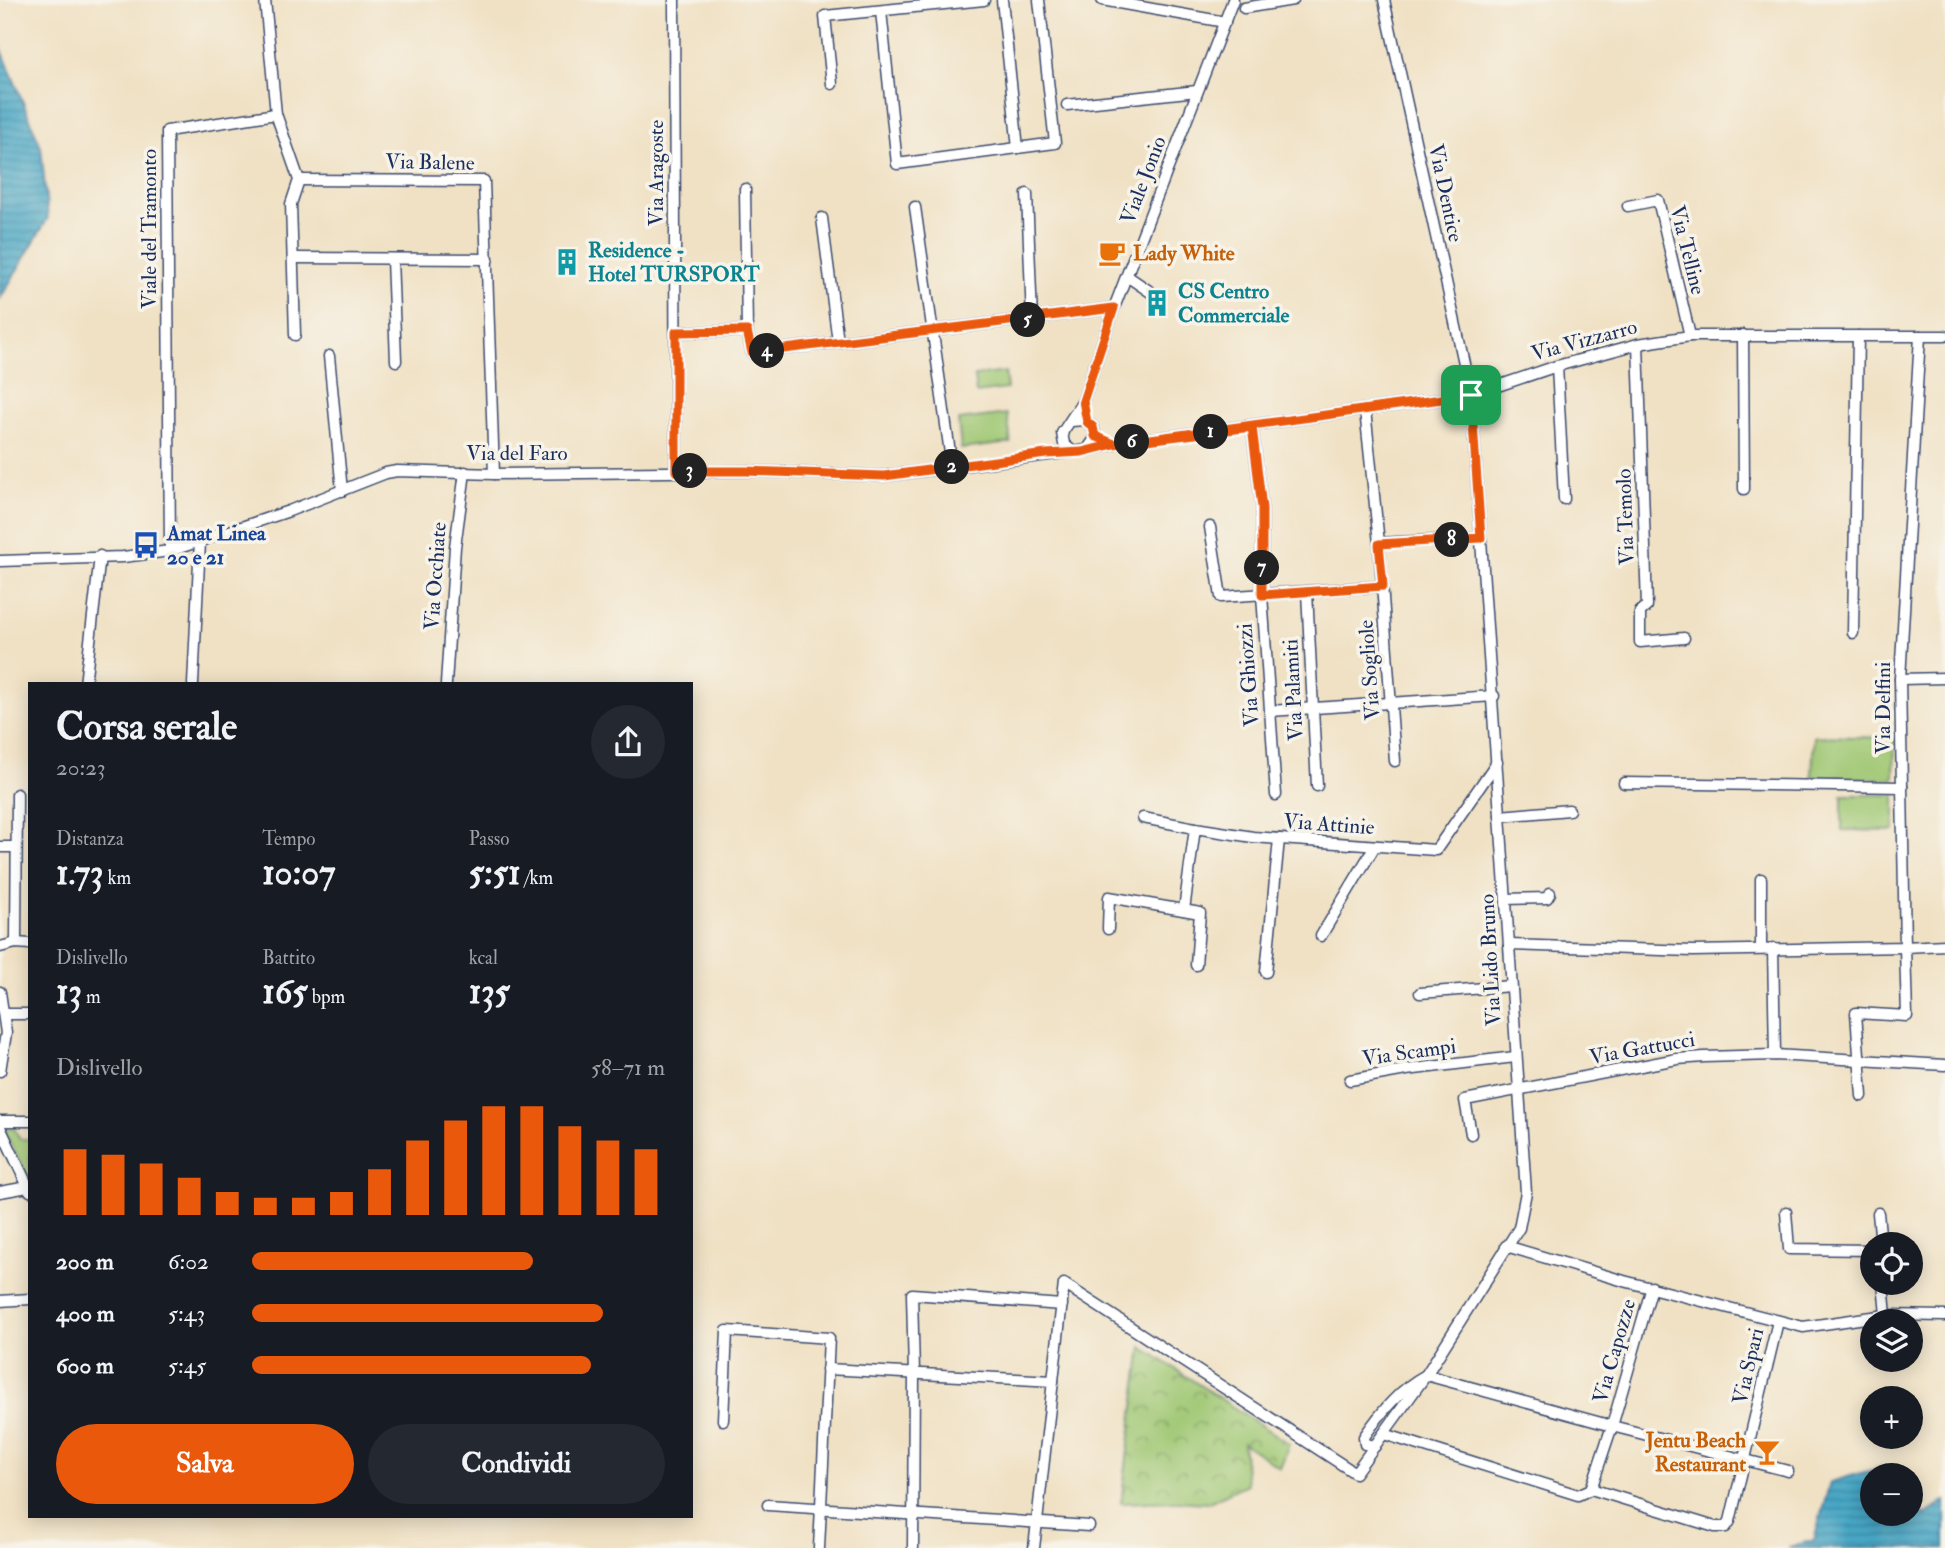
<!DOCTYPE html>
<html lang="it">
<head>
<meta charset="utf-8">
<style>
  body { margin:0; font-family:"IM FELL Double Pica",serif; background:#242831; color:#f1f3f6; height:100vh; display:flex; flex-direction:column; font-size:26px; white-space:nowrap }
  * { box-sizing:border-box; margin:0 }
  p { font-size:23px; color:#9ea1a6 }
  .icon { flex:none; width:38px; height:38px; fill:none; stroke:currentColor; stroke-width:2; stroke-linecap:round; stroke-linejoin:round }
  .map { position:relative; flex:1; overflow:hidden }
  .details { position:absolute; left:28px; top:682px; width:665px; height:836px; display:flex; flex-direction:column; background:#171b24; border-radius:0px; box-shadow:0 4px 18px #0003 }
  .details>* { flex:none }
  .fabs { position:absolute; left:1860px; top:1232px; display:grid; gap:14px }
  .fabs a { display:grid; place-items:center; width:63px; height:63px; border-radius:50%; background:#171b24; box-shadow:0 4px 18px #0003; font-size:35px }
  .pin { position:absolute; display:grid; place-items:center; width:60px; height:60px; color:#fff; margin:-30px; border-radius:14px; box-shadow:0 4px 10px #0006 }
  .km { position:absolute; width:35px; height:35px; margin:-18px; border-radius:50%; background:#222; color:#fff; font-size:19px; line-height:35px; text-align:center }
  .round { display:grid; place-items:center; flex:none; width:74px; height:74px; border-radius:37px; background:#242831 }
  .headline { display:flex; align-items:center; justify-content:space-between; height:119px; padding:0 28px }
  h1 { font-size:38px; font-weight:700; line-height:52px }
  .figures { display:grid; grid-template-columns:repeat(3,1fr); gap:10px; height:119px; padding:7px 28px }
  .figures div { display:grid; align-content:center }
  .figures b { font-size:35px; font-weight:700 }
  .figures small { font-size:19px; font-weight:400 }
  .figures p { font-size:19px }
  .chart { height:196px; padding:14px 28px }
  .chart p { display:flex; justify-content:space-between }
  .chart svg { width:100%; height:126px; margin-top:7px; stroke:#ea580c; stroke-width:6 }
  .cta { display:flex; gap:14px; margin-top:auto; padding:14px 28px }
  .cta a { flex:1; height:80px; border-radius:42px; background:#ea580c; color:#fff; font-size:28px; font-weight:700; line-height:80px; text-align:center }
  .cta a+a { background:#242831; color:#f1f3f6 }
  ul { padding:0 28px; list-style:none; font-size:23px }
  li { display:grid; grid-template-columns:112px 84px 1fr; align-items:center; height:52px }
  li i { height:18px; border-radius:9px; background:#ea580c }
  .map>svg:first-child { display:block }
  .green { fill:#a0c874; stroke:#5e7c69; stroke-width:2 }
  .park { fill:url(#park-crowns); stroke:#5e7c69; stroke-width:2 }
  .water { fill:url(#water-rules); stroke:#306a92; stroke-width:2 }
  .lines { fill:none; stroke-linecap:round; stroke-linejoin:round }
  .minor-casing { stroke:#3b4a6d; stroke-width:13 }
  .minor { stroke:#fff; stroke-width:10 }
  .route-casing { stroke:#fff; stroke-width:14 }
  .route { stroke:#ea580c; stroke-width:9 }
  .labels { text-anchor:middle; stroke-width:7; stroke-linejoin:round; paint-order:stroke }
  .street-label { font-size:21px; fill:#1b2f5e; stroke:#f7f3e8 }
  .culture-label { font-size:21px; font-weight:bold; fill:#0d838f; stroke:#f7f3e8; text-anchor:start }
  .food-label { font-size:21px; font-weight:bold; fill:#c56008; stroke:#f7f3e8; text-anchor:start }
  .transit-label { font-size:21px; font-weight:bold; fill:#164399; stroke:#f7f3e8; text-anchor:start }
</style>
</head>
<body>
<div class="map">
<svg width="1945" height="1548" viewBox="0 0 1945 1548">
  <defs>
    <pattern id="park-crowns" width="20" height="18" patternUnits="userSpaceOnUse" patternTransform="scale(1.75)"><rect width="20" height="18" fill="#a0c874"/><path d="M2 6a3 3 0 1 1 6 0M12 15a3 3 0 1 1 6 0" fill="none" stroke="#82a362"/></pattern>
    <pattern id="water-rules" width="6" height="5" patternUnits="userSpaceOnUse" patternTransform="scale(1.75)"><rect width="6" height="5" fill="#46a6c5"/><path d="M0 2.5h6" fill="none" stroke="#3a88a3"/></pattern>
  </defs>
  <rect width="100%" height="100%" fill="#f7f3e8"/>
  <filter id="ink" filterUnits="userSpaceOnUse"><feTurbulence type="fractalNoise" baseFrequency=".0143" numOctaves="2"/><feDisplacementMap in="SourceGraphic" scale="14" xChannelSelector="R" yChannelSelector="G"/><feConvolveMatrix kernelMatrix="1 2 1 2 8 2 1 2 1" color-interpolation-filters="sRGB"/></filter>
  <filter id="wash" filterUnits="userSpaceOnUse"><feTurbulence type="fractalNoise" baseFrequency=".00686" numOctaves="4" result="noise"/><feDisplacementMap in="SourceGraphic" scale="28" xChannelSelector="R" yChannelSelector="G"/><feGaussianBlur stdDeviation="1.57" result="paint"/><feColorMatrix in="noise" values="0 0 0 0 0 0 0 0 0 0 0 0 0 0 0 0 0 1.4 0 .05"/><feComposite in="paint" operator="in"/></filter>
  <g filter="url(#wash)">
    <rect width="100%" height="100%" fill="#f0e1c4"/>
    <g class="green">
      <path d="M 1005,372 L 1007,389 L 976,393 L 974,376 Z"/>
      <path d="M 1007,414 L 1011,443 L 961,449 L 958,420 Z"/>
      <path d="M 1814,736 L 1895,738 L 1894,779 L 1812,777 Z"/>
      <path d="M 1842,795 L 1895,795 L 1895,831 L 1842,830 Z"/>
      <path d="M 3,1128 L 14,1128 L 20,1139 L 30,1139 L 30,1182 Z"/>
    </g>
    <path class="park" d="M 1142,1347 L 1289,1444 L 1280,1468 L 1243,1443 L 1247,1484 L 1207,1503 L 1176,1501 L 1121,1503 Z"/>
    <g class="water">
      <path d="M 0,45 L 41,147 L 48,218 L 0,299 Z"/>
      <path d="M 1882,1467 L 1889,1475 L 1872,1475 L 1872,1514 L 1911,1514 L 1911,1500 L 1925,1515 L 1945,1501 L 1945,1548 L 1788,1548 L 1814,1540 L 1830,1482 Z"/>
    </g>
  </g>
  <g filter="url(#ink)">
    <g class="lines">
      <defs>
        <g id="minor">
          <path d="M 674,0 L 676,471"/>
          <path d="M 1002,0 L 1018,148"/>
          <path d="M 1102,0 L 1225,22"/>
          <path d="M 1244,8 L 1293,0"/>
          <path d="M 881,11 L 897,164 L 1055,143 L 1039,0"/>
          <path d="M 832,84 L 825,16 L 984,0"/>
          <path d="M 1067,105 L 1197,91"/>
          <path d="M 276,114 L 299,180 L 291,204 L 295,335"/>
          <path d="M 299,180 L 484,181 L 494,474"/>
          <path d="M 745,189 L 747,331 L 752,353 L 1114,308"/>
          <path d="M 1027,194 L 1032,319"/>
          <path d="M 1628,206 L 1658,200 L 1690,336"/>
          <path d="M 915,207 L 952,467"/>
          <path d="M 822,218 L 838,342"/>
          <path d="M 294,258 L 488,259"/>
          <path d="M 392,259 L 396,361"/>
          <path d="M 1127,276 L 1152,293"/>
          <path d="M 676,332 L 747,331"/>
          <path d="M 1743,335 L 1744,489"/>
          <path d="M 1638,344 L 1647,606 L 1640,612 L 1640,642 L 1684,638"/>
          <path d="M 329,356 L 342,491"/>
          <path d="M 1557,366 L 1564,499"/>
          <path d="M 1365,410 L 1379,543 L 1395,761"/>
          <path d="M 1252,427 L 1262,508 L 1262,595 L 1276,795"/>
          <path d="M 1089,450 L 1114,444 L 1471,395 L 1557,366 L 1638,344 L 1690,336 L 1945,336"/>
          <path d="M 1072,451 L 1064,444 L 1062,433 L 1083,401 L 1114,308 L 1233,0"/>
          <path d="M 1210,527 L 1221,597 L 1383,586"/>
          <path d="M 1379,543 L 1481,538"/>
          <path d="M 170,551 L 167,131 L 276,114 L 265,0"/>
          <path d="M 0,561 L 123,557 L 170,551 L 289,511 L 386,473 L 397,471 L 494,474 L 746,471 L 884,476 L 1087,450 L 1096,437 L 1093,427 L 1085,420 L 1071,421"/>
          <path d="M 1307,592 L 1317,786"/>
          <path d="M 1853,633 L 1858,336"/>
          <path d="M 1900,679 L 1945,678"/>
          <path d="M 85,684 L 100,556"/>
          <path d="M 193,684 L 200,542"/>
          <path d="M 446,684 L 455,547 L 465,472"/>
          <path d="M 1270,711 L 1494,696"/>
          <path d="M 1624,783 L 1902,787"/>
          <path d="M 1500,816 L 1569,810"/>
          <path d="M 1143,818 L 1195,828"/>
          <path d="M 0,847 L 16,847"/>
          <path d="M 1761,879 L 1761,948"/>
          <path d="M 1506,899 L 1547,898 L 1550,893"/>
          <path d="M 1184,910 L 1195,828 L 1253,837 L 1436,850 L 1497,762"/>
          <path d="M 1108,929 L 1109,897 L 1200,913 L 1196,965"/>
          <path d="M 1321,936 L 1375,846"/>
          <path d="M 16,943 L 17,794"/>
          <path d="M 1509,945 L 1693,951 L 1905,947 L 1900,679 L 1920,336"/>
          <path d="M 0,947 L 16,943 L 30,944"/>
          <path d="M 1773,948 L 1775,1055"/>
          <path d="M 1266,972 L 1279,839"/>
          <path d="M 0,992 L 6,1033 L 0,1071"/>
          <path d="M 1420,993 L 1511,986"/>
          <path d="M 5,1014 L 30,1014"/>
          <path d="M 1350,1080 L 1406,1070 L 1515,1057"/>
          <path d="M 1862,1096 L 1856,1013 L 1907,1016 L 1905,947 L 1945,945"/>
          <path d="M 0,1121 L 30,1121"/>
          <path d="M 0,1127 L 30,1191"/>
          <path d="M 1471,1134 L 1465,1100 L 1677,1059 L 1704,1057 L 1775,1055 L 1945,1065"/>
          <path d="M 0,1192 L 28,1187"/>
          <path d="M 1786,1212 L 1789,1249 L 1872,1250"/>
          <path d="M 1878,1213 L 1881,1244"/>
          <path d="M 1506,1246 L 1624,1281 L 1803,1327 L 1886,1315 L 1945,1316"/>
          <path d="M 1883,1283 L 1886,1315"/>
          <path d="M 1652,1287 L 1612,1426 L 1788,1471"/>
          <path d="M 0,1301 L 30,1299"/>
          <path d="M 827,1369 L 1053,1381"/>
          <path d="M 723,1420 L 727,1331 L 829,1338 L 819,1548"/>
          <path d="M 1375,1446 L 1365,1444 L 1364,1437 C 1381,1412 1400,1389 1426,1375 L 1612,1426 L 1591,1489 L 1578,1495 L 1384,1434"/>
          <path d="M 1591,1489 L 1715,1527 L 1726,1527 L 1730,1521 L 1778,1321"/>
          <path d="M 768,1505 L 1089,1526"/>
          <path d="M 913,1548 L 914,1373 L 912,1294 L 1062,1305"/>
          <path d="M 1034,1548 L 1064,1284 L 1355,1473 L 1426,1375 L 1519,1228 L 1526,1192 L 1471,395 L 1384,0"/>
        </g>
      </defs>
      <use href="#minor" class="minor-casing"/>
      <use href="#minor" class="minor"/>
    </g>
  </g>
  <g class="lines" filter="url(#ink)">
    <defs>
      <path id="route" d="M 1471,395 L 1114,444 L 1082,452 L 1046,454 L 884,476 L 746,471 L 676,471 L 676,332 L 747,331 L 752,353 L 1114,308 L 1083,401 L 1087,422 L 1093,427 L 1095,436 L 1114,444 L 1252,427 L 1262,508 L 1262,595 L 1383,586 L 1379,544 L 1481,538 L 1471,395"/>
    </defs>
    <use href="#route" class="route-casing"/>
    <use href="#route" class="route"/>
  </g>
  <defs>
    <symbol id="cafe-bare" viewBox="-9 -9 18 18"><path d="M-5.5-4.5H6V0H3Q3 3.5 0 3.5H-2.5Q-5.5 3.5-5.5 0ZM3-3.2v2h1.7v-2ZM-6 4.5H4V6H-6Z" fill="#e8710a" stroke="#f7f3e8" stroke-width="2.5" paint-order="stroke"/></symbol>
    <symbol id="building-bare" viewBox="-9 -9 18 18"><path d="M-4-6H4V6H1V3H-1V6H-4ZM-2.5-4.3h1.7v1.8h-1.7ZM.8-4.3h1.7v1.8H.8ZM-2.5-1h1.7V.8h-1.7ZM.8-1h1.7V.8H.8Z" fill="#0f9aa8" stroke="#f7f3e8" stroke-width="2.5" paint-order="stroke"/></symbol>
    <symbol id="bus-bare" viewBox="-9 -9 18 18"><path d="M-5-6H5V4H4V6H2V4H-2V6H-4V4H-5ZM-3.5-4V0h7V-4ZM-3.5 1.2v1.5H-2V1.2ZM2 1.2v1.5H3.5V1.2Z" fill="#1a4fb4" stroke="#f7f3e8" stroke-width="2.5" paint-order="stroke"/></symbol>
    <symbol id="bar-bare" viewBox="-9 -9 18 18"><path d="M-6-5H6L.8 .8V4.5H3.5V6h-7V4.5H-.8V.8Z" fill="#e8710a" stroke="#f7f3e8" stroke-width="2.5" paint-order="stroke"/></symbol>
  </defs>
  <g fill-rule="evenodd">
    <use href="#cafe-bare" x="1093" y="234" width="38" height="38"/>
    <use href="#building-bare" x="548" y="243" width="38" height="38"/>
    <use href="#building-bare" x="1138" y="284" width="38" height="38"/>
    <use href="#bus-bare" x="127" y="526" width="38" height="38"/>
    <use href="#bar-bare" x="1748" y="1433" width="38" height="38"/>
  </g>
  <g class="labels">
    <g class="street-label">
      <text transform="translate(430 162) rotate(1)" y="7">Via Balene</text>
      <text transform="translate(656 173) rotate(-90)" y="7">Via Aragoste</text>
      <text transform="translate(1143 180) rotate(-69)" y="7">Viale Jonio</text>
      <text transform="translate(1446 193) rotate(78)" y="7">Via Dentice</text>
      <text transform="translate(149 229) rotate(-90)" y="7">Viale del Tramonto</text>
      <text transform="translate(1688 250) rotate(76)" y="7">Via Telline</text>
      <text transform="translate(1584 340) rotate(-15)" y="7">Via Vizzarro</text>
      <text x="517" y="460">Via del Faro</text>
      <text transform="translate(1625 517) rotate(-92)" y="7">Via Temolo</text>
      <text transform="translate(435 576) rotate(-86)" y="7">Via Occhiate</text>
      <text transform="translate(1369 670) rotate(-94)" y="7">Via Sogliole</text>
      <text transform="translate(1248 675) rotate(-94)" y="7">Via Ghiozzi</text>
      <text transform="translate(1293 690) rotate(-93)" y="7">Via Palamiti</text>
      <text transform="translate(1883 708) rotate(-90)" y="7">Via Delfini</text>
      <text transform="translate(1329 824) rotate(4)" y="7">Via Attinie</text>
      <text transform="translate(1490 960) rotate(-93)" y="7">Via Lido Bruno</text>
      <text transform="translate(1642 1048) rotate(-10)" y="7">Via Gattucci</text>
      <text transform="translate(1409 1052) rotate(-8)" y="7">Via Scampi</text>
      <text transform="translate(1614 1351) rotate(-74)" y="7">Via Capozze</text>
      <text transform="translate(1748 1366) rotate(-77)" y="7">Via Spari</text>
    </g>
    <g class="culture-label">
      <text x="588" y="257">Residence -<tspan x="588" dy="24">Hotel TURSPORT</tspan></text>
      <text x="1178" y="298">CS Centro<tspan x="1178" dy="24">Commerciale</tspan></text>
    </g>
    <g class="food-label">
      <text x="1133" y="260">Lady White</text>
      <text x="1746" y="1447" text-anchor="end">Jentu Beach<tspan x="1746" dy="24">Restaurant</tspan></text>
    </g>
    <g class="transit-label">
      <text x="167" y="540">Amat Linea<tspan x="167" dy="24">20 e 21</tspan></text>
    </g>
  </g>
</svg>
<div class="fabs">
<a><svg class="icon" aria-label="locate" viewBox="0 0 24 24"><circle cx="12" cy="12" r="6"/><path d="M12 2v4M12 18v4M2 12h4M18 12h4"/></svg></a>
<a><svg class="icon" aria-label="layers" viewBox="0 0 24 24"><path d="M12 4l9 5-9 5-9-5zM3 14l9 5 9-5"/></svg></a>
<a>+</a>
<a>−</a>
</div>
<div class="pin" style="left:1471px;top:395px;background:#1e9e55"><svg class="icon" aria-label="arrive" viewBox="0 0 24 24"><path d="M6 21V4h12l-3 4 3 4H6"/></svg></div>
<b class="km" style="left:1211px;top:432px">1</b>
<b class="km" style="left:952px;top:467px">2</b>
<b class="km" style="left:690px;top:471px">3</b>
<b class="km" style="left:767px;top:351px">4</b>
<b class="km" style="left:1028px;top:320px">5</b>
<b class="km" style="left:1132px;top:442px">6</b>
<b class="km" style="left:1262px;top:568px">7</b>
<b class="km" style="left:1452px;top:540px">8</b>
<section class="details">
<div class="headline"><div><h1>Corsa serale</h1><p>20:23</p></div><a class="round"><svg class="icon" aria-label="share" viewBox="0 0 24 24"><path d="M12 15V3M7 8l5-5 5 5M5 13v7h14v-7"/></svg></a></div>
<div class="figures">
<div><p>Distanza</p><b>1.73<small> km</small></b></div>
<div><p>Tempo</p><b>10:07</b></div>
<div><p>Passo</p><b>5:51<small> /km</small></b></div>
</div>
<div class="figures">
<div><p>Dislivello</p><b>13<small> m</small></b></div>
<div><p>Battito</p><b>165<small> bpm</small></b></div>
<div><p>kcal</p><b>135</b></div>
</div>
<div class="chart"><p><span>Dislivello</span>58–71 m</p>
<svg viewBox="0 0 160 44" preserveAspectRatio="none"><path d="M5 44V21M15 44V23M25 44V26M35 44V31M45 44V36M55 44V38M65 44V38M75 44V36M85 44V28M95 44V18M105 44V11M115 44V6M125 44V6M135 44V13M145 44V18M155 44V21"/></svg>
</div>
<ul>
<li><b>200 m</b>6:02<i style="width:68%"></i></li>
<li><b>400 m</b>5:43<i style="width:85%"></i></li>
<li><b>600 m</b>5:45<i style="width:82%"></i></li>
</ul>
<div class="cta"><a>Salva</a><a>Condividi</a></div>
</section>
</div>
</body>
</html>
